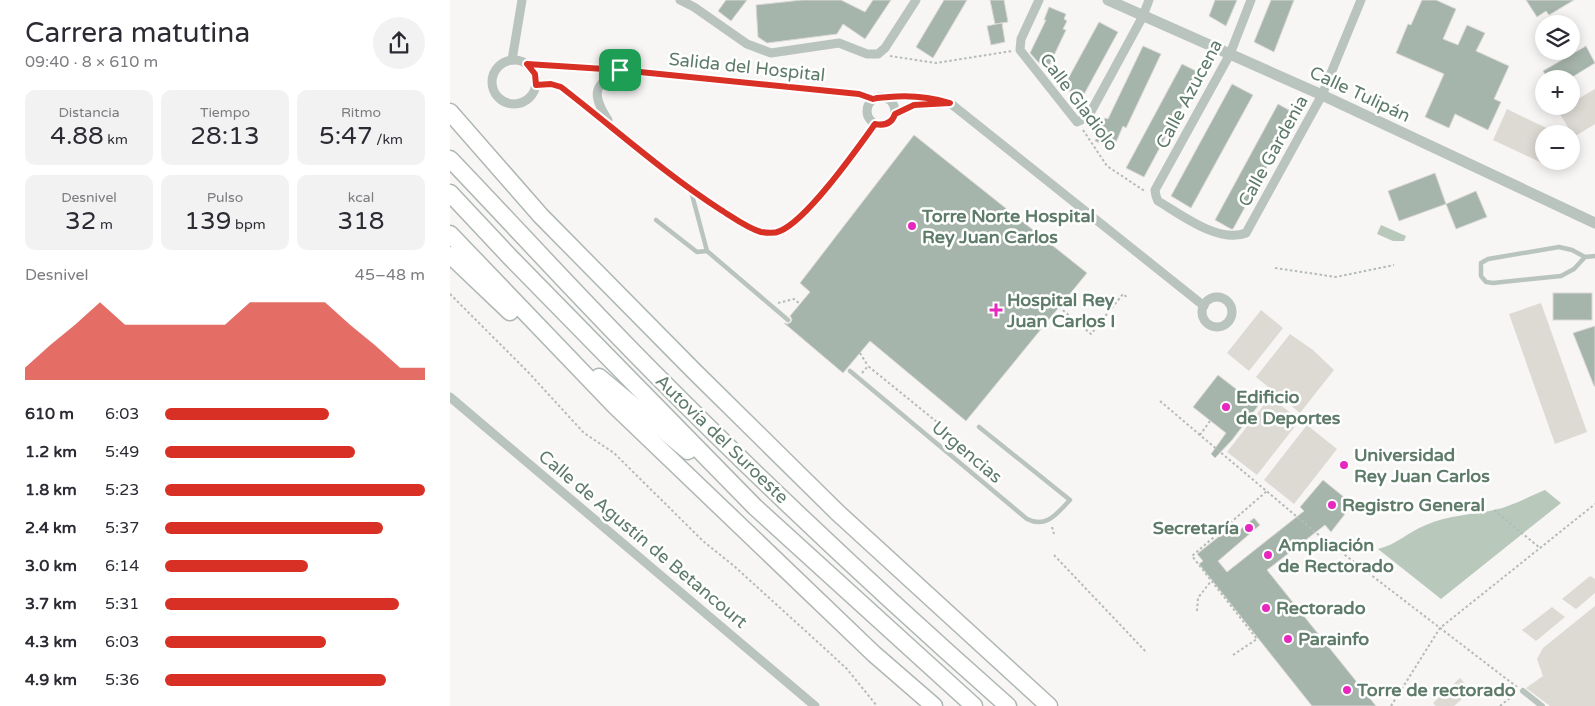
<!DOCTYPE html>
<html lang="es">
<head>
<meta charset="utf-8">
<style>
  body { margin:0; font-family:"Varela Round",sans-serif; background:#f2f2f3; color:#2b2b33; height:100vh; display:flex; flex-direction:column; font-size:19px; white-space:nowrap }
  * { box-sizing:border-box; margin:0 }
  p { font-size:16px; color:#7c7c81 }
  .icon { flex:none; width:28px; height:28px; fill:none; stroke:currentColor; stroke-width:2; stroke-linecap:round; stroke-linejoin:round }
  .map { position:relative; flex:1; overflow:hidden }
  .sheet { display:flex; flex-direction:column; background:#fff; width:450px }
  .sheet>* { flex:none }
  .fabs { position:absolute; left:1085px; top:15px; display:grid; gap:10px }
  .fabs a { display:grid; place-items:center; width:45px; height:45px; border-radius:50%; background:#fff; box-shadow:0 2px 12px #0003; font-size:25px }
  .pin { position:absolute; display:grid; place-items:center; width:42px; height:42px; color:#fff; margin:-21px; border-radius:10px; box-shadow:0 2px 8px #0006 }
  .round { display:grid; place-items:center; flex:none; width:52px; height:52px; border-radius:26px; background:#f2f2f3 }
  .headline { display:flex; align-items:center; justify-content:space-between; height:85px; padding:0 25px }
  h1 { font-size:28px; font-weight:600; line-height:38px }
  .figures { display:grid; grid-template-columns:repeat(3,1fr); gap:8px; height:85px; padding:5px 25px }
  .figures div { display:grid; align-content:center; border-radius:10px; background:#f2f2f3; text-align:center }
  .figures b { font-size:25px; font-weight:600 }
  .figures small { font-size:14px; font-weight:400 }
  .figures p { font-size:14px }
  .chart { height:140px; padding:10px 25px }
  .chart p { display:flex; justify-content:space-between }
  .chart svg { width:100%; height:90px; margin-top:5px; fill:#d93025; opacity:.7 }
  ul { padding:0 25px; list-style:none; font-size:16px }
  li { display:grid; grid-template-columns:80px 60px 1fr; align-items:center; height:38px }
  li i { height:12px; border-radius:6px; background:#d93025 }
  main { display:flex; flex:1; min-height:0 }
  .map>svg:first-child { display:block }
  .green { fill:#dddad4 }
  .water { fill:#b8c9bc }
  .building { fill:#a6b5ac; stroke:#dad8d8 }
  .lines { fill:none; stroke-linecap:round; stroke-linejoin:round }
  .motorway-casing { stroke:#aeb8b2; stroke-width:19 }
  .path { stroke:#b3bcb7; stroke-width:2; stroke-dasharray:2.5 2.5; stroke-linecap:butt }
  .service { stroke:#bac4be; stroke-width:4.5 }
  .pedestrian { stroke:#bac4be; stroke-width:6 }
  .minor { stroke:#bac4be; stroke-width:9 }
  .tertiary { stroke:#bac4be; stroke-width:11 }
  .motorway { stroke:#fff; stroke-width:16 }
  .route-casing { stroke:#fff; stroke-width:10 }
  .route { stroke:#d93025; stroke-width:6 }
  .poi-dot { fill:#e727be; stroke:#fff; stroke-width:2 }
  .labels { text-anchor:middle; stroke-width:5; stroke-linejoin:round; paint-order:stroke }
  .street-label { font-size:18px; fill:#5e7b6a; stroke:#fff }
  .poi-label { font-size:18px; font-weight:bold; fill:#5e7b6a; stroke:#fff; text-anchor:start }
</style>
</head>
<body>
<main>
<section class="sheet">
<div class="headline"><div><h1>Carrera matutina</h1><p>09:40 · 8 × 610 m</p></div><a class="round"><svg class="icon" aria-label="share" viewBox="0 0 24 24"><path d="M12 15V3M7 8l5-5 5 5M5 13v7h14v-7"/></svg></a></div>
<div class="figures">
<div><p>Distancia</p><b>4.88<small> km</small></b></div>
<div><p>Tiempo</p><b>28:13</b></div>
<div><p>Ritmo</p><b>5:47<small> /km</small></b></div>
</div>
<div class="figures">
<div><p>Desnivel</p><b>32<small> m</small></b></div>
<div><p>Pulso</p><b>139<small> bpm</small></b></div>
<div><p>kcal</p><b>318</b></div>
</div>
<div class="chart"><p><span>Desnivel</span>45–48 m</p>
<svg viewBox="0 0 160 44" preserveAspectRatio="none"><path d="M0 44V38L10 27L20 17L30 6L40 17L50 17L60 17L70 17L80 17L90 6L100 6L110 6L120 6L130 17L140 27L150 38L160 38V44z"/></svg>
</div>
<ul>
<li><b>610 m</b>6:03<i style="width:63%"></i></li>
<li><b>1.2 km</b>5:49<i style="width:73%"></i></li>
<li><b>1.8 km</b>5:23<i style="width:100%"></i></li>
<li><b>2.4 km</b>5:37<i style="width:84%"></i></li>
<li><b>3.0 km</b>6:14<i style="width:55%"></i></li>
<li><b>3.7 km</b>5:31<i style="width:90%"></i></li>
<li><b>4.3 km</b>6:03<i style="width:62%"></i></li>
<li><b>4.9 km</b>5:36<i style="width:85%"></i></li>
</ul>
</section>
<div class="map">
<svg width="1145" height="706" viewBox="0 0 1145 706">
  <rect width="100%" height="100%" fill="#f8f5f5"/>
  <g class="green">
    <path d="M 1145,89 L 1145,124 L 1124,137 L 1108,111 L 1116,106 L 1121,106 L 1121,103 Z"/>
    <path d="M 1057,109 L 1109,134 L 1094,134 L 1094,161 L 1106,161 L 1103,168 L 1043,140 Z"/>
    <path d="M 1091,303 L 1137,432 L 1105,444 L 1059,314 Z"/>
    <path d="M 811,310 L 833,328 L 799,371 L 777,353 Z"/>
    <path d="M 840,334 L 863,350 L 884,370 L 850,413 L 806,377 Z"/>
    <path d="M 820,397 L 850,420 L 807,475 L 777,452 Z"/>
    <path d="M 857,425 L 887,449 L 844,504 L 814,480 Z"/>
    <path d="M 1140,576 L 1145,579 L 1145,593 L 1126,609 L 1112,599 Z"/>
    <path d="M 1145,606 L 1145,706 L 1100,706 L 1076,688 L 1093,676 L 1087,659 L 1093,648 Z"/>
    <path d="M 1102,607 L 1115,617 L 1086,641 L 1072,630 Z"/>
    <path d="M 1010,678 L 1021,691 L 1004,706 L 986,706 L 983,703 Z"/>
  </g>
  <g class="water">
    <path d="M 931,225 L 956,236 L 954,241 L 943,241 L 927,234 Z"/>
    <path d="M 1095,490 L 1111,503 L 991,599 L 928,549 C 948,544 958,532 976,525 C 997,515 1022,515 1044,510 C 1062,506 1078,497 1095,490 Z"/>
  </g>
  <g class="building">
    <path d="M 276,0 L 297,0 L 281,21 L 268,11 Z"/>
    <path d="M 352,0 L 391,0 L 415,12 L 423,0 L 441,0 L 415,39 L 393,24 L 387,34 L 317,43 L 308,37 L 306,5 Z"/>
    <path d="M 494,0 L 517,0 L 483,58 L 466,47 Z"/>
    <path d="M 540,0 L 554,0 L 558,22 L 545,24 Z"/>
    <path d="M 765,0 L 787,0 L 776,26 L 759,16 Z"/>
    <path d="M 821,0 L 844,0 L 824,52 L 804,42 Z"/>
    <path d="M 972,0 L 986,0 L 1006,9 L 993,39 L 1008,45 L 1017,25 L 1035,33 L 1026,51 L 1059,66 L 1044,99 L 1051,102 L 1038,130 L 1005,114 L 999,128 L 975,117 L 994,74 L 946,53 L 958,24 L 961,25 Z"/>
    <path d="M 1076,0 L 1124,0 L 1099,15 L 1096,11 L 1087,17 Z"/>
    <path d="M 599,7 L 616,14 L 614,19 L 617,21 L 613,29 L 616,30 L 598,68 L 588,62 L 580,53 L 596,20 L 594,20 Z"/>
    <path d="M 649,22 L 668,32 L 632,98 L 613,88 Z"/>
    <path d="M 552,23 L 555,42 L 541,45 L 537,26 Z"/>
    <path d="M 693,46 L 711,54 L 676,128 L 673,126 L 663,149 L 645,141 L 655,118 L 658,119 Z"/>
    <path d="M 1136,46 L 1145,63 L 1119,79 L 1098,79 L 1093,71 Z"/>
    <path d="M 732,64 L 750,73 L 694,177 L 676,168 Z"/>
    <path d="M 782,84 L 803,95 L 741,208 L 721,196 Z"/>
    <path d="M 828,104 L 846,114 L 783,229 L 781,229 L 765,220 Z"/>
    <path d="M 464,135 L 637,273 L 516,421 L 420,341 L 393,373 L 334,323 L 338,324 L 341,322 L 342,319 L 340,316 L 360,292 L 350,283 Z"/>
    <path d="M 985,173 L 996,204 L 949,221 L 938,191 Z"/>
    <path d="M 1026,191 L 1037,217 L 1006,229 L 996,204 Z"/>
    <rect x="1103" y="293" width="39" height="27"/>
    <path d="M 1145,326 L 1145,386 L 1144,386 L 1123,333 Z"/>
    <path d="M 768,375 L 808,406 L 782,440 L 765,458 L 761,454 L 776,433 L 743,407 Z"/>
    <path d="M 873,480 L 900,502 L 893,512 L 895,514 L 881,532 L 875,525 L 817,570 L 926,706 L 862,706 L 749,564 L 753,561 L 747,554 L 782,526 L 787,532 L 804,518 L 810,525 L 768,561 L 777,572 L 854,511 L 850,507 Z"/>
  </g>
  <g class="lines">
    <defs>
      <g id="motorway">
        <path d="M 0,112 L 91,216 L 244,371 L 387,512 L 599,706"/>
        <path d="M 0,159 C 69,231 136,305 206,375 C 319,489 437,599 558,706"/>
        <path d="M 0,193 L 60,257 L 305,507 L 524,706"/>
        <path d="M 0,234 L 165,406 L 424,654 L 484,706"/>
        <path d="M 0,255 L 60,312"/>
        <path d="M 149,377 L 238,451"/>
      </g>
    </defs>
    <use href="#motorway" class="motorway-casing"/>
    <g class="path">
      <path d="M 440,56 L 486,63 L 562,51"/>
      <path d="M 633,130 L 657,166 L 696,192"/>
      <path d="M 825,268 L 886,277 L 944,265"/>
      <path d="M 0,294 L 78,372 L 134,433 L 164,453 L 253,541 L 284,566 L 371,645 L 397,669 L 427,706"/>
      <path d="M 328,303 L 344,299 L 350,304"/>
      <path d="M 609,307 L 641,334 L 673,294 L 678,298"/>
      <path d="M 410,353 L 418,366"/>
      <path d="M 412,373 L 418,366 L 487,422"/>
      <path d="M 710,401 L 750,435"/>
      <path d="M 760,421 L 750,435 L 865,532 L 1067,687"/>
      <path d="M 1044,510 L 1090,548"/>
      <path d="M 602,527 L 604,534"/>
      <path d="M 604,555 L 697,653"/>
      <path d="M 747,611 L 748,598 L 761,581"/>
      <path d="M 783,655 L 807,639 L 742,556 L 817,491"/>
      <path d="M 941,706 L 990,628 L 1145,504"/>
      <path d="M 1050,706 L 1066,693"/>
    </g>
    <g class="service">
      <path d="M 241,191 L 257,251 L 338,320"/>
      <path d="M 206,220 L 247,252 L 257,251"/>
      <path d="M 1135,257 L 1122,250 L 1109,247 L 1038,259 L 1031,263 L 1031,276 L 1036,282 L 1043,283 L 1111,276 L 1124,269 L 1135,257 L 1145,256"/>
      <path d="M 400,371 L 577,519 C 597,529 607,513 620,500 L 529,427"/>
    </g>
    <path class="pedestrian" d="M 1073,691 L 1092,706"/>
    <g class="minor">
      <path d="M 230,0 L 244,7 L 297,44 L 321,53 L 389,43 L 417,54 L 428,54 L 435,48 L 466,0"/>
      <path d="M 589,0 L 571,39 L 570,50 L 627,122 L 638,117 L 693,16 L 699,0"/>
      <path d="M 801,0 L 780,54 L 705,190 L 706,196 L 708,201 C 730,214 769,244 796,233 L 872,95 L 911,0"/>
      <circle cx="64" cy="82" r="22"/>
      <path d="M 62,60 L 72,0"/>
      <path d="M 77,64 L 170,70 L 409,94 L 423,99"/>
      <path d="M 86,85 L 101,84 L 111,87 C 164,128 215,174 271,210 C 284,218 297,228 311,232 C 317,233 324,234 330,231 C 357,220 407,150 425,124"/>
      <circle cx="431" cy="111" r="14"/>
      <path d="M 436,98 C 458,94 479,97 500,103 L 754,306"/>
      <path d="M 445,114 L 464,105 L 490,104"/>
      <path d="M 158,120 C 142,95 142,85 170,70"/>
      <circle cx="767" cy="312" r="15"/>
      <path d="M 0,397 L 365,706"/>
    </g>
    <path class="tertiary" d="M 658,0 L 872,95 L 1145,223"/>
    <use href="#motorway" class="motorway"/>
  </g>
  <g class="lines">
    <defs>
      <path id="route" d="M 77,64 L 170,70 L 409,94 L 423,99 C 429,97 433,98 439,97 C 460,95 480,97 500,103 L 464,105 L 445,114 C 442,123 435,126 425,124 C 407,149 357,220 330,231 C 324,234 317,233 311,232 C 297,228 284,218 271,210 C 215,174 164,128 111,87 L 101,84 L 86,85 L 85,74 Z"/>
    </defs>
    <use href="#route" class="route-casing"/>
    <use href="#route" class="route"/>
  </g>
  <g class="poi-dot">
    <circle cx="462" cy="226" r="5"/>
    <path d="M543.5 302.5h5v5h5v5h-5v5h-5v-5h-5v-5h5z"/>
    <circle cx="776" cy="407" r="5"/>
    <circle cx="894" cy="465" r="5"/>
    <circle cx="882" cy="505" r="5"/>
    <circle cx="799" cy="528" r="5"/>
    <circle cx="818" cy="555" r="5"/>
    <circle cx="816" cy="608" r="5"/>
    <circle cx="838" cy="639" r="5"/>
    <circle cx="897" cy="690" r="5"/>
  </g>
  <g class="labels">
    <g class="street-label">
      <text transform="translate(297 67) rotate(6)" y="6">Salida del Hospital</text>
      <text transform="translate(739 94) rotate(-62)" y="6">Calle Azucena</text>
      <text transform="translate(910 94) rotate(25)" y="6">Calle Tulipán</text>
      <text transform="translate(629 102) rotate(53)" y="6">Calle Gladiolo</text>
      <text transform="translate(823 151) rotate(-61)" y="6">Calle Gardenia</text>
      <text transform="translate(272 439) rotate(44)" y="6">Autovía del Suroeste</text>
      <text transform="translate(517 452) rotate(40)" y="6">Urgencias</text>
      <text transform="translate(193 539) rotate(40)" y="6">Calle de Agustín de Betancourt</text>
    </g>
    <g class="poi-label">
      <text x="472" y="222">Torre Norte Hospital<tspan x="472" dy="21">Rey Juan Carlos</tspan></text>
      <text x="557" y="306">Hospital Rey<tspan x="557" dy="21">Juan Carlos I</tspan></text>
      <text x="786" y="403">Edificio<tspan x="786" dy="21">de Deportes</tspan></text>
      <text x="904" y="461">Universidad<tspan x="904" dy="21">Rey Juan Carlos</tspan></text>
      <text x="892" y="511">Registro General</text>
      <text x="789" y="534" text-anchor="end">Secretaría</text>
      <text x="828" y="551">Ampliación<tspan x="828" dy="21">de Rectorado</tspan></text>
      <text x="826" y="614">Rectorado</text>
      <text x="848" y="645">Parainfo</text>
      <text x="907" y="696">Torre de rectorado</text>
    </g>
  </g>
</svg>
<div class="fabs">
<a><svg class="icon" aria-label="layers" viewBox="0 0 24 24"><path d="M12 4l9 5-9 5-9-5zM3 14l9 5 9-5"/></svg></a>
<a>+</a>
<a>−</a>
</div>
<div class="pin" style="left:170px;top:70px;background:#1e9e55"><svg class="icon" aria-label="arrive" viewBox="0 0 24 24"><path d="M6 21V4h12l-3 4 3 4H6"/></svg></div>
</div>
</main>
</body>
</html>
